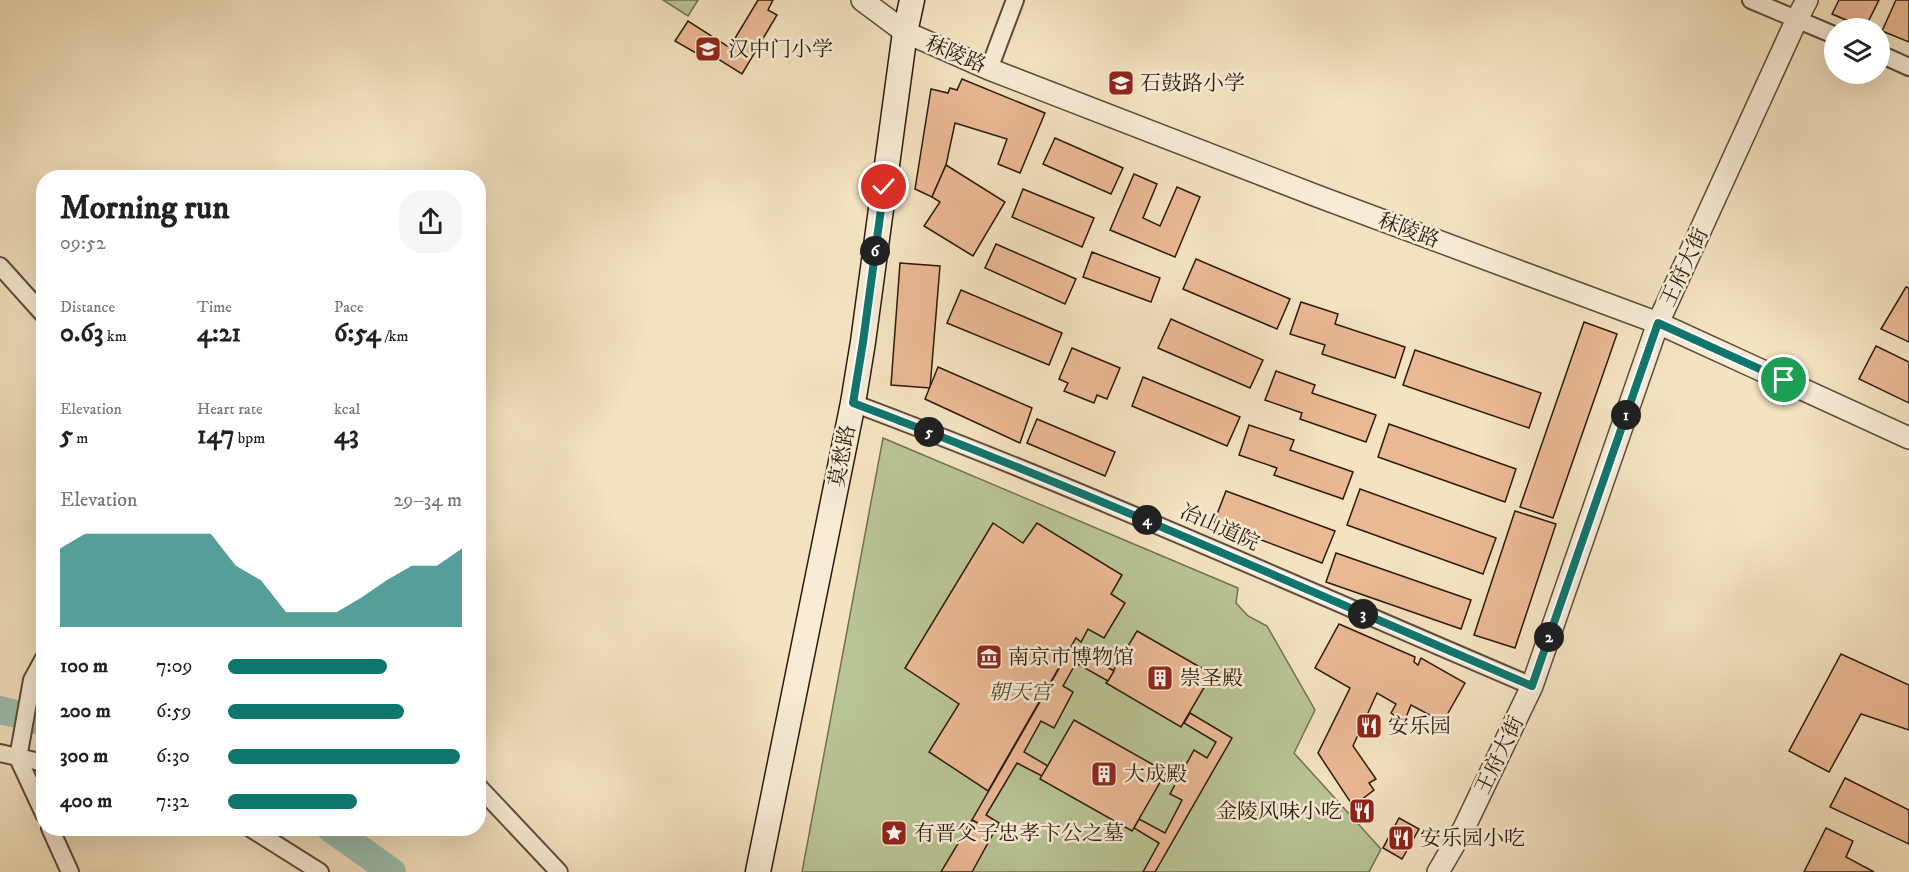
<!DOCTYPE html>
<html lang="en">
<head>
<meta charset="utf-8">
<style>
  body { margin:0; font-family:"IM FELL DW Pica","Noto Serif SC",serif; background:#f6f6f6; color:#222; height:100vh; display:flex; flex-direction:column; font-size:22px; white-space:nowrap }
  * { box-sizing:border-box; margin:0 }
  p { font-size:20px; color:#767676 }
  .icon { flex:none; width:33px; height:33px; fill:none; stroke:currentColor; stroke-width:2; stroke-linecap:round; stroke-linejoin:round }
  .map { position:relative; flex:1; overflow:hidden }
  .drawer { position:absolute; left:36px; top:170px; width:450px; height:666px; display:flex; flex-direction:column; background:#fff; border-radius:24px; box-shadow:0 6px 24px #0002 }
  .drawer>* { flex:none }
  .buttons { position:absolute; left:1824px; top:18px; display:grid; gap:12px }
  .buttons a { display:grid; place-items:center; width:66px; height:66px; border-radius:50%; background:#fff; box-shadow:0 6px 24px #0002; font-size:30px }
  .pin { position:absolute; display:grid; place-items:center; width:51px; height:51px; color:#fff; margin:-26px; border:3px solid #fff; border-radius:50%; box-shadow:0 2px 6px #0007 }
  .km { position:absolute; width:30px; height:30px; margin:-15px; border-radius:50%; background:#222; color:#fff; font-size:16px; line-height:30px; text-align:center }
  .round { display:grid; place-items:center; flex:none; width:63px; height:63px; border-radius:24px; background:#f6f6f6 }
  .overview { display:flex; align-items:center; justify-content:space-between; height:102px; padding:0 24px }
  h1 { font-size:33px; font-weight:700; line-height:45px }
  .stats { display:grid; grid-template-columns:repeat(3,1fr); gap:9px; height:102px; padding:6px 24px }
  .stats div { display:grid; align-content:center }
  .stats b { font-size:26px; font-weight:700 }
  .stats small { font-size:16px; font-weight:400 }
  .stats p { font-size:16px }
  .chart { height:168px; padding:12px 24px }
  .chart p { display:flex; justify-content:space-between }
  .chart svg { width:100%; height:108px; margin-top:6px; fill:#0f766e; opacity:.7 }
  ul { padding:0 24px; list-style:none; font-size:20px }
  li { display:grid; grid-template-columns:96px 72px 1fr; align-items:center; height:45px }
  li i { height:15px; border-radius:8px; background:#0f766e }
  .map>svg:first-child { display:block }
  .green { fill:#b9c495; stroke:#727051; stroke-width:1.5 }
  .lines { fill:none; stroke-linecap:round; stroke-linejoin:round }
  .river { stroke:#9cbeae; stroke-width:28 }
  .building { fill:#ebb894; stroke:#2c1b0d; stroke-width:1.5 }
  .minor-casing { stroke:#5e4d3a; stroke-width:20 }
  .tertiary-casing { stroke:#5e4d3a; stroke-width:24 }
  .secondary-casing { stroke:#2c1b0d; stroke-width:27 }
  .minor { stroke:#f8ecd6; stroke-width:16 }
  .tertiary { stroke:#f8ecd6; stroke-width:21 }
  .secondary { stroke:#f8ecd6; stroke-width:24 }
  .route-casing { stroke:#fff; stroke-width:12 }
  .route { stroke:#0f766e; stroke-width:8 }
  .labels { text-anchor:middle; stroke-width:5; stroke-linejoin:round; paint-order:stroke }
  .poi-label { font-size:21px; fill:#2c1b0d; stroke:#f8ecd6; text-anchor:start }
  .street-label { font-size:21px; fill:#2c1b0d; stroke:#f8ecd6 }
  .park-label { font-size:21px; font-style:italic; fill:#564e36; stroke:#f8ecd6 }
</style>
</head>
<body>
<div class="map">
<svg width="1909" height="872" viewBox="0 0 1909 872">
  <rect width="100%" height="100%" fill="#f4e2c0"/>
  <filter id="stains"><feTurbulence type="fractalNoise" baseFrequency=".00333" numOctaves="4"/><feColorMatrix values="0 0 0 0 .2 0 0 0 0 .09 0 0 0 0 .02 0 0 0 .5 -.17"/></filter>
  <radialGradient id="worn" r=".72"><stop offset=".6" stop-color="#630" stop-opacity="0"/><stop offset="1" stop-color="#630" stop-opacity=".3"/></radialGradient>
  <g class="green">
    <path d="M 663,0 L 698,0 L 688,16 Z"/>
    <path d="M 883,438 L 1238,588 L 1236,603 L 1248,616 L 1267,626 L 1315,710 L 1294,753 L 1381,849 L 1369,872 L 802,872 Z"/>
  </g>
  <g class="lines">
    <g class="river">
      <path d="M 0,710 L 12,713"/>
      <path d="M 39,721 L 44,722"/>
      <path d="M 330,828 L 392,872"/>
    </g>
  </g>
  <g class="building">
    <path d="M 758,0 L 773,0 L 768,10 L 777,15 L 742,74 L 707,52 L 703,57 L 675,41 L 688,21 L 727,46 L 731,45 Z"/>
    <path d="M 1839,0 L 1879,0 L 1865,28 L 1832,14 Z"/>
    <path d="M 1896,0 L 1909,0 L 1909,42 L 1882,31 Z"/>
    <path d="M 962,79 L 1045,113 L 1020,173 L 998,164 L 1007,139 L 955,123 L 946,165 L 932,197 L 915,189 L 931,89 L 948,93 L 950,88 L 957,90 Z"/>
    <path d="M 1055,138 L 1123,168 L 1111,194 L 1043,164 Z"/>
    <path d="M 946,165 L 1005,202 L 973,256 L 924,226 L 940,202 L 932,197 Z"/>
    <path d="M 1134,174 L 1157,184 L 1143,218 L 1160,226 L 1177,187 L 1200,197 L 1175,257 L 1110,230 Z"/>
    <path d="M 1023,189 L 1094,218 L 1082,247 L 1012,217 Z"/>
    <path d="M 996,244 L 1076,279 L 1065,304 L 985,268 Z"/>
    <path d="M 1092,252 L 1160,278 L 1151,302 L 1083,277 Z"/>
    <path d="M 1196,259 L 1290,299 L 1277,329 L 1183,289 Z"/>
    <path d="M 900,263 L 940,266 L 930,388 L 891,385 Z"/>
    <path d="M 1906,287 L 1909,288 L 1909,342 L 1881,329 Z"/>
    <path d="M 961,290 L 1062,333 L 1049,365 L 947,323 Z"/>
    <path d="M 1301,302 L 1338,314 L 1335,324 L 1405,347 L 1395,378 L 1322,354 L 1325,345 L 1290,334 Z"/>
    <path d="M 1171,319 L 1263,360 L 1250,388 L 1158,348 Z"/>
    <path d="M 1584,322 L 1617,334 L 1553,518 L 1520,507 Z"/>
    <path d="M 1876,346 L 1909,362 L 1909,403 L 1859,379 Z"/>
    <path d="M 1072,348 L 1120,368 L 1107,399 L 1097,395 L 1094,403 L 1064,391 L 1068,383 L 1059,379 Z"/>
    <path d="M 1415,350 L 1541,393 L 1529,428 L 1403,385 Z"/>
    <path d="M 938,367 L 1032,408 L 1020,443 L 925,399 Z"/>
    <path d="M 1276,371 L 1315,385 L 1312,393 L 1376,415 L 1366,442 L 1300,419 L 1302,413 L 1265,400 Z"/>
    <path d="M 1143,377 L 1240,417 L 1227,446 L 1132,406 Z"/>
    <path d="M 1037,419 L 1115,452 L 1105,476 L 1027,443 Z"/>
    <path d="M 1389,424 L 1516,469 L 1505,502 L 1378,457 Z"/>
    <path d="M 1249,425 L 1294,440 L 1290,450 L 1353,472 L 1343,499 L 1274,475 L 1277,468 L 1239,455 Z"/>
    <path d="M 1360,489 L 1496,538 L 1483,574 L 1347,525 Z"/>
    <path d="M 1226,491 L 1335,531 L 1322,563 L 1214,522 Z"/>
    <path d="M 1515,511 L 1556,524 L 1515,648 L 1474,635 Z"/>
    <path d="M 993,523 L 1023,543 L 1037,523 L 1122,575 L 1111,594 L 1125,603 L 1104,638 L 1088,629 L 1081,642 L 1076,638 L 988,791 L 929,752 L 959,704 L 905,668 Z"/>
    <path d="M 1336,553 L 1471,600 L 1461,629 L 1326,582 Z"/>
    <path d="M 1339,624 L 1415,657 L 1414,662 L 1418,665 L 1421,658 L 1465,683 L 1443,722 L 1411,705 L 1404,722 L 1391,713 L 1396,704 L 1377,693 L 1353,746 L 1376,779 L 1369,783 L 1374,790 L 1353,806 L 1318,753 L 1350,688 L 1315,668 Z"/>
    <path d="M 1137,631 L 1212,674 L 1181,727 L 1106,683 Z"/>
    <path d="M 1072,646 L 1114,671 L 1108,681 L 1076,663 L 1063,686 L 1073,692 L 1054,728 L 1041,721 L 1024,752 L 1048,766 L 1042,776 L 1017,763 L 986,815 L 999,823 L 994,832 L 972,820 Z"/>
    <path d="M 1841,654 L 1909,685 L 1909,730 L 1861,714 L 1829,772 L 1789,751 Z"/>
    <path d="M 1190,713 L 1232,738 L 1155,872 L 1143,872 L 1159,843 L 1134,828 L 1139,819 L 1165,833 L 1182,800 L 1170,794 L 1194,750 L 1207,758 L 1216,742 L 1184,723 Z"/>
    <path d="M 1074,720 L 1166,772 L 1132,831 L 1040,779 Z"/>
    <path d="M 1845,778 L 1909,810 L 1909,844 L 1830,807 Z"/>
    <path d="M 1399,818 L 1419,829 L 1402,859 L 1383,848 Z"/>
    <path d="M 972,820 L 994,832 L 972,872 L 941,872 Z"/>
    <path d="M 1826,828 L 1853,841 L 1846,857 L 1874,872 L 1804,872 Z"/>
  </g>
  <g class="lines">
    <defs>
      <g id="minor">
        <path d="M 1751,0 L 1834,35"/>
        <path d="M 1880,54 L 1909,67"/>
        <path d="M 989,69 L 1015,0"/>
        <path d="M 0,266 L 44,315"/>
        <path d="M 853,403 C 1083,489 1306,590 1532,686"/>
        <path d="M 44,658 L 32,680 L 18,758 L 44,814"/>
        <path d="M 0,753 L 44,763"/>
        <path d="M 478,786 L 559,872"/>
        <path d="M 50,828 L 70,872"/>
        <path d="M 250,828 L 320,872"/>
      </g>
      <g id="tertiary">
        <path d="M 862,0 L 905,32 L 989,69 L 1317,196 L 1658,323 L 1909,438"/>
        <path d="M 1438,872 L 1464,828 L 1532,686 L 1658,323 L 1797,19 L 1807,0"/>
      </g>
      <path id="secondary" d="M 758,872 L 853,403 L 863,342 L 905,32 L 912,0"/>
    </defs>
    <use href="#minor" class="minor-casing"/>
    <use href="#tertiary" class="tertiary-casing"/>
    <use href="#secondary" class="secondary-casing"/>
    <use href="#minor" class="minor"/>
    <use href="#tertiary" class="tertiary"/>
    <use href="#secondary" class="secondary"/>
  </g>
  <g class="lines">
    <defs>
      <path id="route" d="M 884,187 L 863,342 L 853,403 C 1083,489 1306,590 1532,686 L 1658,323 L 1784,380"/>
    </defs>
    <use href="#route" class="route-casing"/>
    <use href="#route" class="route"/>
  </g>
  <defs>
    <symbol id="school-square" viewBox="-11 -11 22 22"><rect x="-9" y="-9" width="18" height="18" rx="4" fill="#8f2418" stroke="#f8ecd6"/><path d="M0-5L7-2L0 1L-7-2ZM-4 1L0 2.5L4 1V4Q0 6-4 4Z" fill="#fff"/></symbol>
    <symbol id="museum-square" viewBox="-11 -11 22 22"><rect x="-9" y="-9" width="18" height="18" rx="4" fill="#8f2418" stroke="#f8ecd6"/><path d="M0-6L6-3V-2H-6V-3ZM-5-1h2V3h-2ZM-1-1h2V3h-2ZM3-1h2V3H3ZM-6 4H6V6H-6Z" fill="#fff"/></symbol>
    <symbol id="building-square" viewBox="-11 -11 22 22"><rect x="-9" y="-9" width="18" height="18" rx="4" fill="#8f2418" stroke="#f8ecd6"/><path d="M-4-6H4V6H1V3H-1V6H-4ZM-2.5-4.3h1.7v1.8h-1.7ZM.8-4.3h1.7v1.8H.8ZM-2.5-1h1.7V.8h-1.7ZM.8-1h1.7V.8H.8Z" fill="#fff"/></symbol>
    <symbol id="restaurant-square" viewBox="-11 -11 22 22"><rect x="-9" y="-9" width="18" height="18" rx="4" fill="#8f2418" stroke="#f8ecd6"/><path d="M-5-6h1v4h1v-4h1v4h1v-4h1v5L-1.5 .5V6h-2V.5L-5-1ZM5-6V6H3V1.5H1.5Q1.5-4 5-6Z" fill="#fff"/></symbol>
    <symbol id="sight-square" viewBox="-11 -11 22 22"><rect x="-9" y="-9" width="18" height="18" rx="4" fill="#8f2418" stroke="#f8ecd6"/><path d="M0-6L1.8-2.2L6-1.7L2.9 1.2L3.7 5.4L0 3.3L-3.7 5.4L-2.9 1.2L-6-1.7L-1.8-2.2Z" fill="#fff"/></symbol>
  </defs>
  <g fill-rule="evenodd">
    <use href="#school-square" x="693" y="34" width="30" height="30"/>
    <use href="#school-square" x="1106" y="68" width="30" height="30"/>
    <use href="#museum-square" x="974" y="642" width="30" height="30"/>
    <use href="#building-square" x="1145" y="663" width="30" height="30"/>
    <use href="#restaurant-square" x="1354" y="711" width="30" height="30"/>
    <use href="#building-square" x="1089" y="759" width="30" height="30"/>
    <use href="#restaurant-square" x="1347" y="796" width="30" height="30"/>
    <use href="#sight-square" x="879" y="818" width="30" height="30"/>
    <use href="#restaurant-square" x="1386" y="823" width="30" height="30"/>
  </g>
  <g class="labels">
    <g class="poi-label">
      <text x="728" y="56">汉中门小学</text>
      <text x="1140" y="90">石鼓路小学</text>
      <text x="1008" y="664">南京市博物馆</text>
      <text x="1180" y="685">崇圣殿</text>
      <text x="1388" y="733">安乐园</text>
      <text x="1124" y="781">大成殿</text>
      <text x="1342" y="818" text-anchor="end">金陵风味小吃</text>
      <text x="914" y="840">有晋父子忠孝卞公之墓</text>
      <text x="1420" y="845">安乐园小吃</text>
    </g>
    <g class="street-label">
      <text transform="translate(956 54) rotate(23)" y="7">秣陵路</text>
      <text transform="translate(1409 230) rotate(20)" y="7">秣陵路</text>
      <text transform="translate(1684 267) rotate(-65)" y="7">王府大街</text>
      <text transform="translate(842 456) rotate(-79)" y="7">莫愁路</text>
      <text transform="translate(1220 527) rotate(24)" y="7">冶山道院</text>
      <text transform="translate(1499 755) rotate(-64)" y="7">王府大街</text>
    </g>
    <g class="park-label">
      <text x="1020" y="699">朝天宫</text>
    </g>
  </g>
  <rect width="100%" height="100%" filter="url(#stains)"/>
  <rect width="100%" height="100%" fill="url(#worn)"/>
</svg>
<div class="buttons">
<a><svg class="icon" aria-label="layers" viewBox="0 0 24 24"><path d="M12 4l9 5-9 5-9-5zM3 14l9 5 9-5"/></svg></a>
</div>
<div class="pin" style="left:1784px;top:380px;background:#1e9e55"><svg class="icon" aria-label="arrive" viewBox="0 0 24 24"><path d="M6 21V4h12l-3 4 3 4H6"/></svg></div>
<div class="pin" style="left:884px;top:187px;background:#d93025"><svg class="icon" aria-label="check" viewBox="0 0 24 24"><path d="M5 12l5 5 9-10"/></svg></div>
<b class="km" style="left:1626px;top:415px">1</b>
<b class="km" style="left:1549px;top:637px">2</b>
<b class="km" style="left:1363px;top:614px">3</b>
<b class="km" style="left:1147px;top:520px">4</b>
<b class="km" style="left:929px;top:432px">5</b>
<b class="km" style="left:875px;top:251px">6</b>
<section class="drawer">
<div class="overview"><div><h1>Morning run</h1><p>09:52</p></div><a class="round"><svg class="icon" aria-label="share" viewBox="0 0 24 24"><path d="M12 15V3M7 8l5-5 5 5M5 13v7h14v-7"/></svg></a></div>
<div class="stats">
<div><p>Distance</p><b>0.63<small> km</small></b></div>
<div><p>Time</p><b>4:21</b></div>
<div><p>Pace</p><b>6:54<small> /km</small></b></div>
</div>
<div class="stats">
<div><p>Elevation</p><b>5<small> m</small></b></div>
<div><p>Heart rate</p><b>147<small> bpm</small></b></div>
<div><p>kcal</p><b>43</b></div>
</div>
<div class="chart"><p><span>Elevation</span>29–34 m</p>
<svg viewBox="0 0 160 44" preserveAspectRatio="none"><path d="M0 44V12L10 6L20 6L30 6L40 6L50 6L60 6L70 19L80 25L90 38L100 38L110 38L120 32L130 25L140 19L150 19L160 12V44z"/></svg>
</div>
<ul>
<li><b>100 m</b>7:09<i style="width:68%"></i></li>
<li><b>200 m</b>6:59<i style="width:75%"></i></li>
<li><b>300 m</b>6:30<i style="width:99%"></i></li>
<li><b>400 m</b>7:32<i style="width:55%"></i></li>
</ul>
</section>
</div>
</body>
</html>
